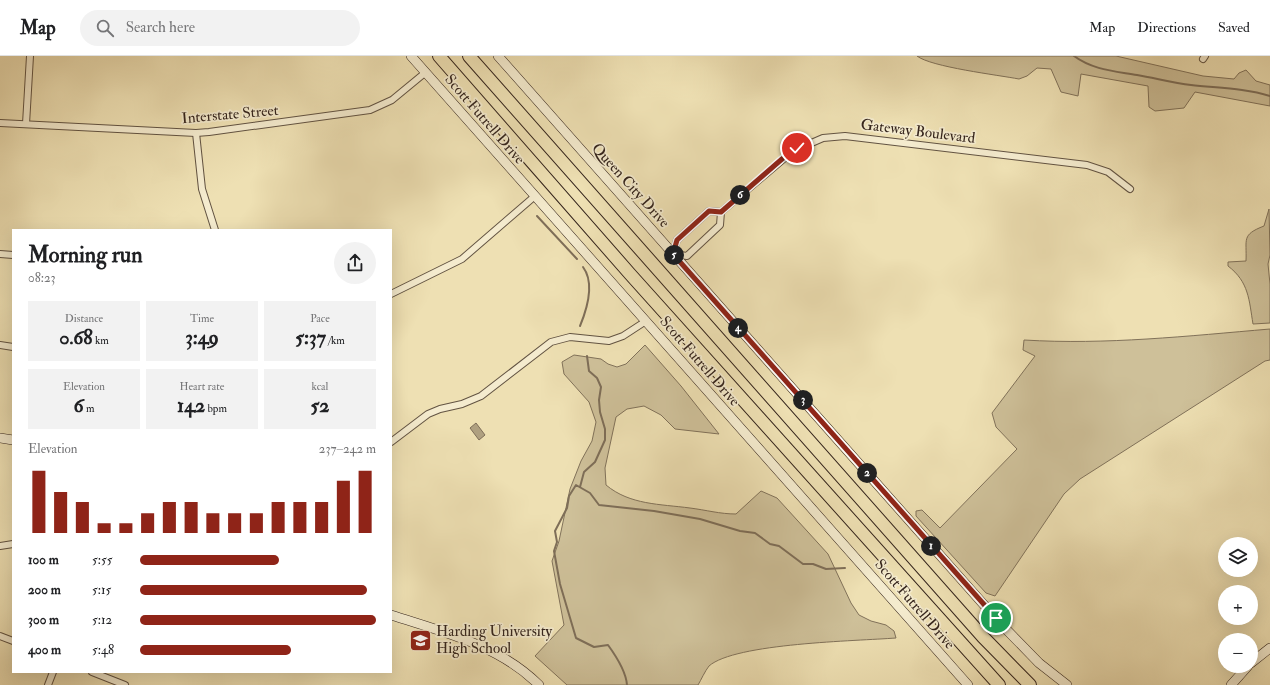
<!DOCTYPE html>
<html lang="en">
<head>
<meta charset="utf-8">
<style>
  body { margin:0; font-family:"IM FELL Double Pica",serif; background:#f2f2f2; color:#202124; height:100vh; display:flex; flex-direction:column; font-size:15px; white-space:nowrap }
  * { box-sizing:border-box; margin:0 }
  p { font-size:13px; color:#757577 }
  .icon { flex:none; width:22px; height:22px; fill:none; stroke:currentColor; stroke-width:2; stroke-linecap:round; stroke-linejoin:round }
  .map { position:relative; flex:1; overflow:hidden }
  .drawer { position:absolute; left:12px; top:173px; width:380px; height:444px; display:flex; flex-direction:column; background:#fff; border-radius:0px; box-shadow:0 4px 16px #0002 }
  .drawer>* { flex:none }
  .buttons { position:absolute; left:1218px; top:481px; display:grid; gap:8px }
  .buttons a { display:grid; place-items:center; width:40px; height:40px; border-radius:50%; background:#fff; box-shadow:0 4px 16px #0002; font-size:20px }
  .pin { position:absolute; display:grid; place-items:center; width:34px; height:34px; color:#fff; margin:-17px; border:2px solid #fff; border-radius:50%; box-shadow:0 1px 4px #0007 }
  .km { position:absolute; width:20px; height:20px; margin:-10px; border-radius:50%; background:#222; color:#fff; font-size:11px; line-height:20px; text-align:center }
  .round { display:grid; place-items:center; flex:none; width:42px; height:42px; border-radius:21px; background:#f2f2f2 }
  .overview { display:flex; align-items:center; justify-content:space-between; height:68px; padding:0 16px }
  h1 { font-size:22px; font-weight:700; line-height:30px }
  .metrics { display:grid; grid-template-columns:repeat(3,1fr); gap:6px; height:68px; padding:4px 16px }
  .metrics div { display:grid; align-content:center; border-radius:0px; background:#f2f2f2; text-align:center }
  .metrics b { font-size:20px; font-weight:700 }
  .metrics small { font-size:11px; font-weight:400 }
  .metrics p { font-size:11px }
  .chart { height:112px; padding:8px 16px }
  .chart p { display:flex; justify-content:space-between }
  .chart svg { width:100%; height:72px; margin-top:4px; stroke:#8f2418; stroke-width:6 }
  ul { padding:0 16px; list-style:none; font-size:13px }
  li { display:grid; grid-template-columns:64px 48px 1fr; align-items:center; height:30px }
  li i { height:10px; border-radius:5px; background:#8f2418 }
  header { display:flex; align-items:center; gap:24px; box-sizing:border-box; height:56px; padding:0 20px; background:#fff; border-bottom:1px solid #e0e0e0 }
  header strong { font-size:19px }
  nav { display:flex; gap:22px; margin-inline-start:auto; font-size:14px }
  .search { width:280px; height:36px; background:#f2f2f2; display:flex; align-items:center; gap:10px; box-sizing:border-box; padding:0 14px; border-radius:22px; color:#757577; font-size:15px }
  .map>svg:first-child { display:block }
  .green { fill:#cec099; stroke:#81725a }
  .water { fill:#afa080; stroke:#7e6e58 }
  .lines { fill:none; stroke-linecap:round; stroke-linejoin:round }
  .stream { stroke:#7e6e58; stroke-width:2 }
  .street-casing { stroke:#625342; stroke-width:8 }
  .secondary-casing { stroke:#34241c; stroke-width:10 }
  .highway-casing { stroke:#34241c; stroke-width:14 }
  .street { stroke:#f4ebce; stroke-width:6 }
  .secondary { stroke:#f4ebce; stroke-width:9 }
  .highway { stroke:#eee0b3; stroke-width:12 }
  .route-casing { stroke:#fff; stroke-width:8 }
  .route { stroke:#8f2418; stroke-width:5 }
  .labels { text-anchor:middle; stroke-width:3.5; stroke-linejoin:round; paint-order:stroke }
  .street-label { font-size:15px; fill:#34241c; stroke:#f4ebce }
  .poi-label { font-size:15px; fill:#34241c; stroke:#f4ebce; text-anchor:start }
</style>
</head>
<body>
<header>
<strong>Map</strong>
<div class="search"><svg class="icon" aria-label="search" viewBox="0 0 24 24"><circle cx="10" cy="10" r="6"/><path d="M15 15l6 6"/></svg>Search here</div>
<nav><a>Map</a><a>Directions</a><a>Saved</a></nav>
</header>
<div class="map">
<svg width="1270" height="629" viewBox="0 0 1270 629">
  <rect width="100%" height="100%" fill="#eee0b3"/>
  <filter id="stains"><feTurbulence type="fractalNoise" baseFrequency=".005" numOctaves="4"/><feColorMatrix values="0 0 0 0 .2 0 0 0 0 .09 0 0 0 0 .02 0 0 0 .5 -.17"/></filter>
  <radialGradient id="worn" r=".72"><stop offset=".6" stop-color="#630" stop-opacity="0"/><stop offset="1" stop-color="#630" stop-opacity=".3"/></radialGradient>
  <g class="green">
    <path d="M 917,0 L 1116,0 L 1203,20 L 1234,23 L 1239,17 L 1246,14 L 1256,25 L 1270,29 L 1270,50 L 1195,36 L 1184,52 L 1155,55 L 1149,51 L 1148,30 L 1081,18 L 1078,40 L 1061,36 L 1051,13 L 1037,12 L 1027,20 L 1019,23 C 998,19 931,11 917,0 Z"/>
    <path d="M 1269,153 L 1270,199 L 1268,208 L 1270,228 L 1270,267 L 1253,268 C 1249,244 1249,226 1228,210 L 1228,206 L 1246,205 C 1247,183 1241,179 1264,170 Z"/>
    <path d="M 1270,273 L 1270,304 L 1265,305 L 1080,423 L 1064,438 L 995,540 L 986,537 L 916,460 L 916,455 L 922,454 L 940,472 L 1017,393 L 996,371 L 992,357 L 1035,300 L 1023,294 L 1024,284 C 1106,289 1188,280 1270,273 Z"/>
    <path d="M 645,289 L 681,330 L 719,378 L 675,373 L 661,359 L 644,350 L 627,353 L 616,361 L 605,412 L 606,429 C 630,449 660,448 690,452 C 706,454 720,458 736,458 L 761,435 L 777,442 L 828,498 L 851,547 L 859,559 L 871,565 L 886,569 L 894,575 L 896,582 C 857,585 735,587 709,610 C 705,615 701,624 698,629 L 567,629 L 535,600 L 564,569 L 552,505 L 559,485 L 570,433 L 581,405 L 592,385 L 596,366 L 589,346 L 564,318 L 562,306 L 574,299 L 601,303 L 608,308 L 617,311 L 626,308 Z"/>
  </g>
  <path class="water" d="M 476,367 L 485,379 L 479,384 L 470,372 Z"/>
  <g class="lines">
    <g class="stream">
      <path d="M 1074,0 C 1093,14 1114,15 1137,19 C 1155,22 1173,27 1191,29 C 1217,32 1245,32 1270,40"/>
      <path d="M 537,160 L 577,203"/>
      <path d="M 580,270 C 587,253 595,227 583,211"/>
      <path d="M 580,431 L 584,416 L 595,406 L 605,384 L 605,373 L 600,356 L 599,344 L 601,331 L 597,322 L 589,315 L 587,300"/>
      <path d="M 627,629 C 626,615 616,600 608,589 L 594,591 L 576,582 L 560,528 L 554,495 L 557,486 L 555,475 L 567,452 L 569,440 L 576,429 L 590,437 L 599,449 L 654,455 L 700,463 L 740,475 L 755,477 L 770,488 L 779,490 L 803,508 L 813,508 L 826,513 L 845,512"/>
    </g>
    <defs>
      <g id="street">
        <path d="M 1203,3 L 1205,0"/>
        <path d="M 0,67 L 196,77 L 209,76 L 370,54 L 392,44 L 426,16"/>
        <path d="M 26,68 L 30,0"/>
        <path d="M 196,77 L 202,133 L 215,174"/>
        <path d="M 721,156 L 709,155 L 677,184 L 673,198 L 687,200 L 720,169 L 721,156 L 793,95 L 823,82 L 845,80 L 1087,109 L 1108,116 L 1130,133"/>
        <path d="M 0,198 L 13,199"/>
        <path d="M 391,238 L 462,203 L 535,140"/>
        <path d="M 0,289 L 13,291"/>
        <path d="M 391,386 L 428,358 L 440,353 L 462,348 L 481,340 L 551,286 L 570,281 L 609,285 L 623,280 L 646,265"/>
        <path d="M 0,490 L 13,488"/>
        <path d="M 0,580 L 13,585"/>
        <path d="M 92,616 L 125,629"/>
        <path d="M 48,629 L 53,616"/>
      </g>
      <g id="secondary">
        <path d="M 411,0 L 968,629"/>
        <path d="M 498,0 L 1000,567 L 1039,607 L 1067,629"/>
        <path d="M 0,382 L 13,384"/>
        <path d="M 391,559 C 443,576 499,589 539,629"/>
        <path d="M 1251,607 L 1270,592"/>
        <path d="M 1231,629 L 1248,610"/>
      </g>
      <g id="highway">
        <path d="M 439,0 L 630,218 L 999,629"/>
        <path d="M 469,0 L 983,581 L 1030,629"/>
      </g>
    </defs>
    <use href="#street" class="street-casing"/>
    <use href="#secondary" class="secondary-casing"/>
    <use href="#highway" class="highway-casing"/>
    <use href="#street" class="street"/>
    <use href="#secondary" class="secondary"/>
    <use href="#highway" class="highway"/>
  </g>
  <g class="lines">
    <defs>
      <path id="route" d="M 797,92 L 782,103 L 721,156 L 709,155 L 677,184 L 673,198 L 996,562"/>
    </defs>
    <use href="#route" class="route-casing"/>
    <use href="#route" class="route"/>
  </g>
  <defs>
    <symbol id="school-square" viewBox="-11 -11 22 22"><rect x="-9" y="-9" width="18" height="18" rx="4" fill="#8f2418" stroke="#f4ebce"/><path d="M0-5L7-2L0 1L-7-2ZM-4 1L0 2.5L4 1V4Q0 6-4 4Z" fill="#fff"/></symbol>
  </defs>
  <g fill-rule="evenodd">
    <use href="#school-square" x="408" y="572" width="25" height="25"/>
  </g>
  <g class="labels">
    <g class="street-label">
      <text transform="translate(230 58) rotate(-5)" y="5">Interstate Street</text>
      <text transform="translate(485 63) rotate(49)" y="5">Scott Futrell Drive</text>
      <text transform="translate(918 75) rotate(7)" y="5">Gateway Boulevard</text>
      <text transform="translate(631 129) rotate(48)" y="5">Queen City Drive</text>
      <text transform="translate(700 305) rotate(49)" y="5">Scott Futrell Drive</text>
      <text transform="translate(915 548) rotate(49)" y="5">Scott Futrell Drive</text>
    </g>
    <g class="poi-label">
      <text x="436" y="580">Harding University<tspan x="436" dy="17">High School</tspan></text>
    </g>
  </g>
  <rect width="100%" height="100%" filter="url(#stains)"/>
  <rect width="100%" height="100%" fill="url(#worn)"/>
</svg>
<div class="buttons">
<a><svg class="icon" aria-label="layers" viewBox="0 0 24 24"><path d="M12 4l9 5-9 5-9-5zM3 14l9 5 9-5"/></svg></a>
<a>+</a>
<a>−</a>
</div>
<div class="pin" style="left:996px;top:562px;background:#1e9e55"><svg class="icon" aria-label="arrive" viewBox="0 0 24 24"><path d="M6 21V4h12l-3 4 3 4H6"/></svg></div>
<div class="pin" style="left:797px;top:92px;background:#d93025"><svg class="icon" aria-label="check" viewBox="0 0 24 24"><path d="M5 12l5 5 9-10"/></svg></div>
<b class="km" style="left:931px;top:490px">1</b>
<b class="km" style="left:867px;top:417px">2</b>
<b class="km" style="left:803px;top:344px">3</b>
<b class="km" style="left:738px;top:272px">4</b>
<b class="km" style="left:674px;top:199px">5</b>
<b class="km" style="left:740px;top:139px">6</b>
<section class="drawer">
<div class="overview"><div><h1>Morning run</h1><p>08:23</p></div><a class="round"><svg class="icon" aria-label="share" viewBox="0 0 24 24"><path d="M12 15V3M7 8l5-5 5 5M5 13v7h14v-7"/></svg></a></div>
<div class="metrics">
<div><p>Distance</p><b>0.68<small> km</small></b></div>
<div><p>Time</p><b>3:49</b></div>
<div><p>Pace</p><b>5:37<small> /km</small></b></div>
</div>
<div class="metrics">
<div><p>Elevation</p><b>6<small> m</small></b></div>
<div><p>Heart rate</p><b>142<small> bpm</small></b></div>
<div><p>kcal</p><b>52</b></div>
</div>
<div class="chart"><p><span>Elevation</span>237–242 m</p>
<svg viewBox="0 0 160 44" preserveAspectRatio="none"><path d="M5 44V6M15 44V19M25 44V25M35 44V38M45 44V38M55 44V32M65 44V25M75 44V25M85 44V32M95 44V32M105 44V32M115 44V25M125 44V25M135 44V25M145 44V12M155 44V6"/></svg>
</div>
<ul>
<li><b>100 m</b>5:55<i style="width:59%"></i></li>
<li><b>200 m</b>5:15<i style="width:96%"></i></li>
<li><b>300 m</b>5:12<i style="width:100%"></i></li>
<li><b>400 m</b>5:48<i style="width:64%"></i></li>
</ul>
</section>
</div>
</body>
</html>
